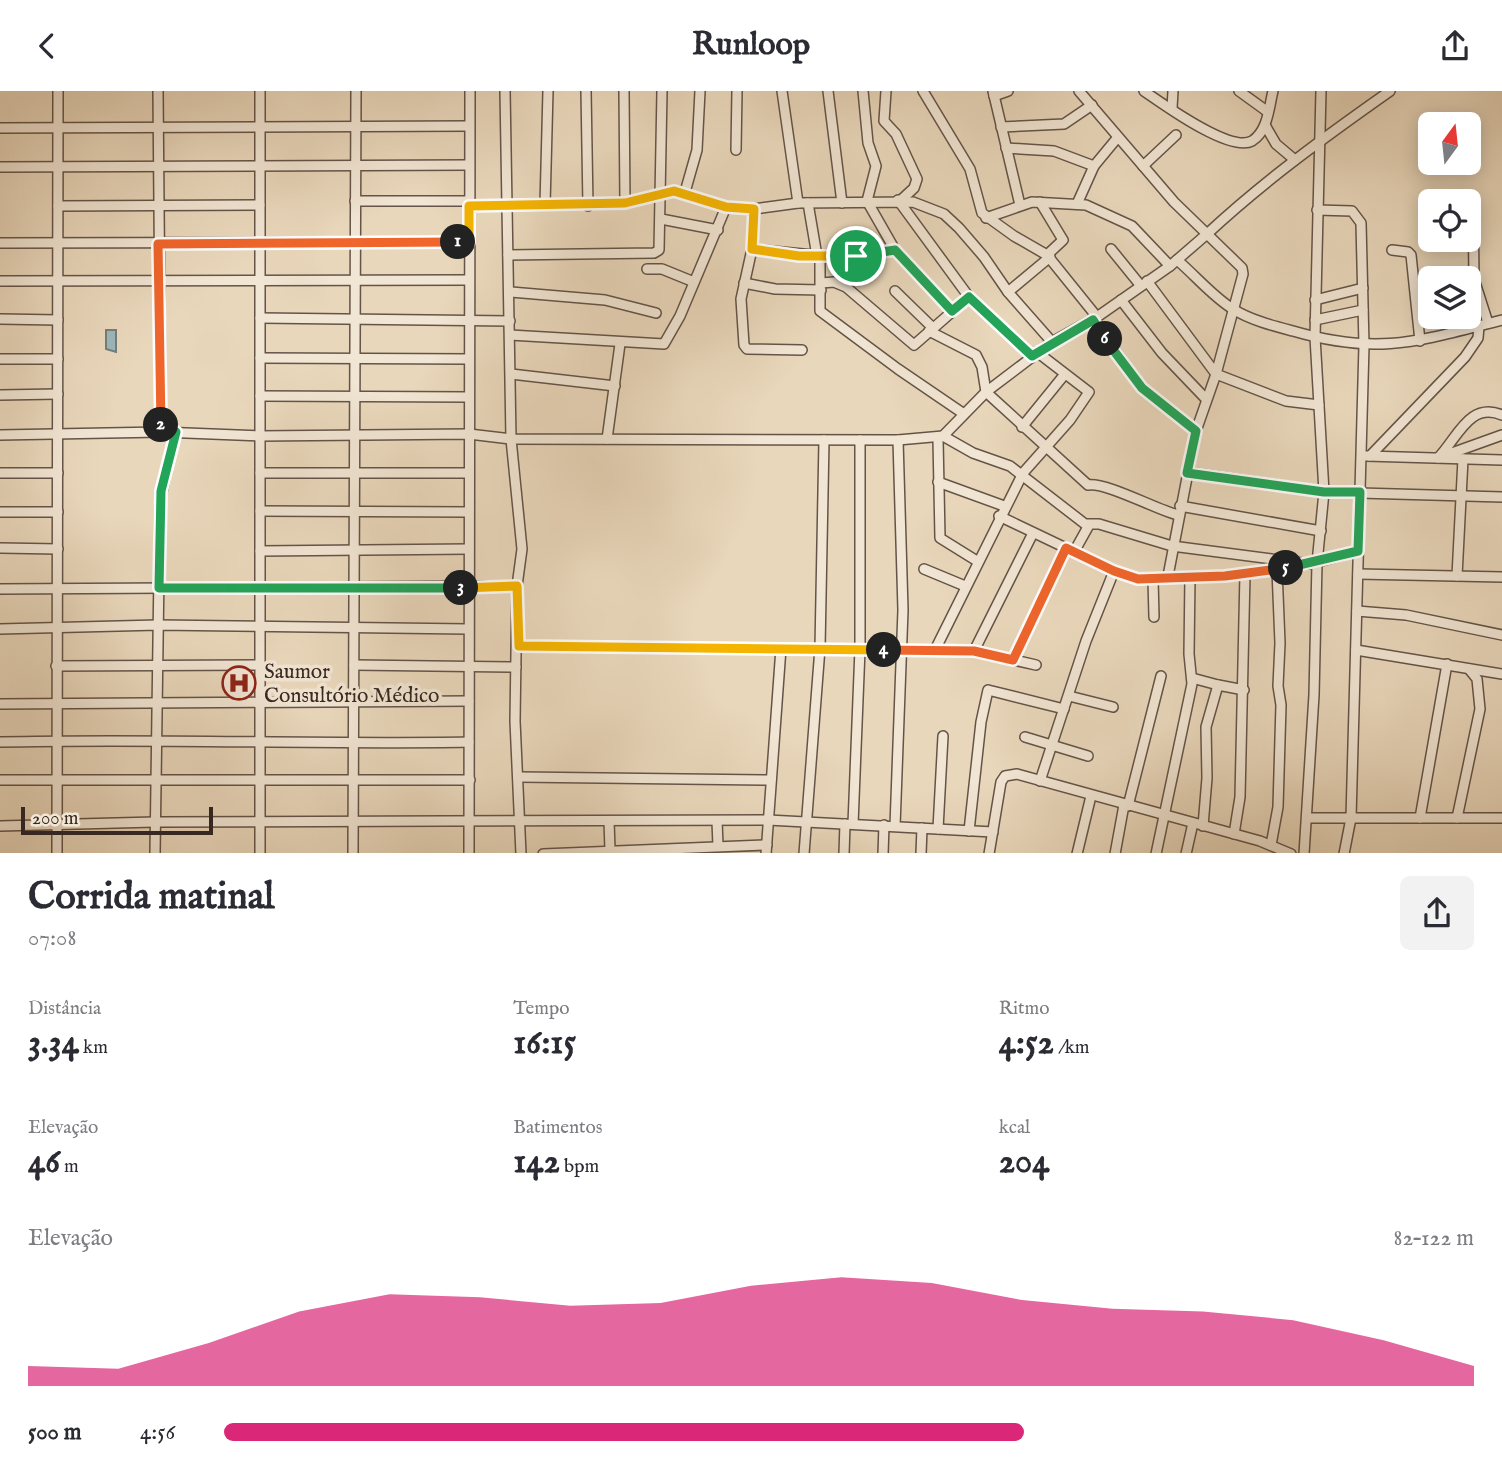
<!DOCTYPE html>
<html lang="pt">
<head>
<meta charset="utf-8">
<style>
  body { margin:0; font-family:"IM FELL English",serif; background:#f2f2f3; color:#2b2b33; height:100vh; display:flex; flex-direction:column; font-size:26px; white-space:nowrap }
  * { box-sizing:border-box; margin:0 }
  p { font-size:23px; color:#7c7c81 }
  .icon { flex:none; width:38px; height:38px; fill:none; stroke:currentColor; stroke-width:2; stroke-linecap:round; stroke-linejoin:round }
  .map { position:relative; height:762px; overflow:hidden }
  .sheet { display:flex; flex-direction:column; background:#fff; flex:1 }
  .sheet>* { flex:none }
  .needle { width:46px; rotate:15deg }
  .controls { position:absolute; left:1418px; top:21px; display:grid; gap:14px }
  .controls a { display:grid; place-items:center; width:63px; height:63px; border-radius:10px; background:#fff; box-shadow:0 4px 18px #0003; font-size:35px }
  .scale { position:absolute; left:21px; bottom:18px; width:192px; box-sizing:border-box; padding-left:7px; border:4px solid #382822; border-top:0; font-size:19px; line-height:24px; white-space:nowrap; color:#382822; -webkit-text-stroke:5px #f1e5d3; paint-order:stroke }
  .pin { position:absolute; display:grid; place-items:center; width:60px; height:60px; color:#fff; margin:-30px; border:4px solid #fff; border-radius:50%; box-shadow:0 2px 7px #0007 }
  .km { position:absolute; width:35px; height:35px; margin:-18px; border-radius:50%; background:#222; color:#fff; font-size:19px; line-height:35px; text-align:center }
  .round { display:grid; place-items:center; flex:none; width:74px; height:74px; border-radius:10px; background:#f2f2f3 }
  .summary { display:flex; align-items:center; justify-content:space-between; height:119px; padding:0 28px }
  h1 { font-size:38px; font-weight:700; line-height:52px }
  .metrics { display:grid; grid-template-columns:repeat(3,1fr); gap:10px; height:119px; padding:7px 28px }
  .metrics div { display:grid; align-content:center }
  .metrics b { font-size:35px; font-weight:700 }
  .metrics small { font-size:19px; font-weight:400 }
  .metrics p { font-size:19px }
  .chart { height:196px; padding:14px 28px }
  .chart p { display:flex; justify-content:space-between }
  .chart svg { width:100%; height:126px; margin-top:7px; fill:#db2777; opacity:.7 }
  ul { padding:0 28px; list-style:none; font-size:23px }
  li { display:grid; grid-template-columns:112px 84px 1fr; align-items:center; height:52px }
  li i { height:18px; border-radius:9px; background:#db2777 }
  header { display:flex; justify-content:space-between; align-items:center; height:91px; padding:0 28px; background:#fff; font-size:32px; font-weight:700 }
  .map>svg:first-child { display:block }
  .water { fill:#9bb7ba; stroke:#737e7d; stroke-width:2 }
  .lines { fill:none; stroke-linecap:round; stroke-linejoin:round }
  .minor-casing { stroke:#645448; stroke-width:12 }
  .minor { stroke:#f1e5d3; stroke-width:9 }
  .split-1-casing { stroke:#fff; stroke-width:14 }
  .split-2-casing { stroke:#fff; stroke-width:14 }
  .split-3-casing { stroke:#fff; stroke-width:14 }
  .split-4-casing { stroke:#fff; stroke-width:14 }
  .split-5-casing { stroke:#fff; stroke-width:14 }
  .split-6-casing { stroke:#fff; stroke-width:14 }
  .split-7-casing { stroke:#fff; stroke-width:14 }
  .split-1 { stroke:#f5b400; stroke-width:9 }
  .split-2 { stroke:#f0652b; stroke-width:9 }
  .split-3 { stroke:#22a559; stroke-width:9 }
  .split-4 { stroke:#f5b400; stroke-width:9 }
  .split-5 { stroke:#f0652b; stroke-width:9 }
  .split-6 { stroke:#22a559; stroke-width:9 }
  .split-7 { stroke:#22a559; stroke-width:9 }
  .labels { text-anchor:middle; stroke-width:7; stroke-linejoin:round; paint-order:stroke }
  .poi-label { font-size:21px; fill:#382822; stroke:#f1e5d3; text-anchor:start }
</style>
</head>
<body>
<header><svg class="icon" aria-label="back" viewBox="0 0 24 24"><path d="M15 5l-7 7 7 7"/></svg>Runloop<svg class="icon" aria-label="share" viewBox="0 0 24 24"><path d="M12 15V3M7 8l5-5 5 5M5 13v7h14v-7"/></svg></header>
<div class="map">
<svg width="1502" height="763" viewBox="0 0 1502 763">
  <rect width="100%" height="100%" fill="#e9d7bb"/>
  <filter id="stains"><feTurbulence type="fractalNoise" baseFrequency=".00286" numOctaves="4"/><feColorMatrix values="0 0 0 0 .2 0 0 0 0 .09 0 0 0 0 .02 0 0 0 .5 -.17"/></filter>
  <radialGradient id="worn" r=".72"><stop offset=".6" stop-color="#630" stop-opacity="0"/><stop offset="1" stop-color="#630" stop-opacity=".3"/></radialGradient>
  <path class="water" d="M 106,239 L 116,239 L 116,261 L 106,258 Z"/>
  <g class="lines">
    <defs>
      <g id="minor">
        <path d="M 158,0 L 161,341"/>
        <path d="M 505,0 L 511,348 L 522,458 L 517,495 L 515,630 L 521,763"/>
        <path d="M 586,0 L 588,115"/>
        <path d="M 624,0 L 625,112"/>
        <path d="M 782,0 L 798,112"/>
        <path d="M 828,0 L 842,112"/>
        <path d="M 863,0 L 868,52 L 876,75 L 867,110 L 895,159 L 952,220"/>
        <path d="M 886,0 L 884,30 L 896,43 L 917,88 L 914,97 L 900,110"/>
        <path d="M 923,0 L 970,78 L 982,122 L 1014,145 L 1047,164 L 1097,226"/>
        <path d="M 993,0 L 1020,114"/>
        <path d="M 1144,0 C 1163,13 1230,62 1252,50 C 1268,40 1269,16 1273,0"/>
        <path d="M 1239,0 L 1268,21"/>
        <path d="M 994,5 L 1008,0"/>
        <path d="M 1172,17 L 1173,0"/>
        <path d="M 1265,34 L 1276,53 L 1295,69"/>
        <path d="M 1001,36 L 1064,33 L 1092,14"/>
        <path d="M 0,37 L 469,35"/>
        <path d="M 1006,57 L 1054,60 L 1094,75"/>
        <path d="M 736,59 L 737,0"/>
        <path d="M 1143,75 L 1176,44"/>
        <path d="M 0,76 L 468,74"/>
        <path d="M 685,101 L 697,59 L 700,0"/>
        <path d="M 1473,106 L 1474,188 L 1488,232"/>
        <path d="M 898,109 L 969,206 L 1032,265"/>
        <path d="M 355,110 L 469,110"/>
        <path d="M 1040,111 L 1063,149 L 1047,164"/>
        <path d="M 808,112 L 817,165"/>
        <path d="M 1077,113 L 1094,75 L 1118,46"/>
        <path d="M 545,114 L 548,0"/>
        <path d="M 58,115 L 260,114"/>
        <path d="M 469,115 L 625,112 L 674,100 L 726,116 L 754,118 L 798,112 L 913,111 L 944,123 L 959,137 L 984,166 L 1008,201 L 1052,251 L 1097,226 L 1170,175 L 1207,143 L 1174,111 L 1079,0"/>
        <path d="M 754,118 L 752,158 L 741,208 L 744,254 L 747,258 L 802,259"/>
        <path d="M 1317,119 L 1352,120 L 1361,132 L 1364,254 L 1351,727 L 1344,763"/>
        <path d="M 986,127 L 1032,111 L 1086,114 L 1132,135 L 1170,175"/>
        <path d="M 661,128 L 718,139"/>
        <path d="M 0,152 L 469,151"/>
        <path d="M 752,158 L 834,166 L 895,159"/>
        <path d="M 1111,158 L 1141,195"/>
        <path d="M 1392,159 L 1408,161 L 1411,164 L 1420,250"/>
        <path d="M 508,164 L 654,162 L 659,159 L 662,0"/>
        <path d="M 820,165 L 820,220 L 898,278 L 964,323"/>
        <path d="M 1177,169 C 1195,184 1213,206 1233,218 C 1250,229 1274,235 1293,240 C 1379,265 1419,250 1502,229"/>
        <path d="M 647,178 L 662,178 L 694,191"/>
        <path d="M 0,190 L 469,189"/>
        <path d="M 1147,190 L 1216,283 L 1286,310 L 1319,314"/>
        <path d="M 744,192 L 775,198 L 821,199"/>
        <path d="M 821,192 L 834,191 L 846,196 L 914,254 L 969,206"/>
        <path d="M 895,200 L 933,237"/>
        <path d="M 511,201 L 605,209 L 656,222"/>
        <path d="M 1008,201 L 1050,166"/>
        <path d="M 1121,209 L 1162,262 L 1206,308"/>
        <path d="M 1315,209 L 1363,197"/>
        <path d="M 260,227 L 510,230"/>
        <path d="M 0,228 L 58,229"/>
        <path d="M 1093,229 L 1142,297 L 1196,340"/>
        <path d="M 1315,229 L 1363,219"/>
        <path d="M 929,240 L 976,264 L 982,276 L 986,301 L 1088,394 C 1106,391 1155,418 1178,424"/>
        <path d="M 510,244 L 664,253 L 680,225 L 726,116"/>
        <path d="M 260,267 L 469,268"/>
        <path d="M 0,268 L 58,268"/>
        <path d="M 511,283 L 615,295"/>
        <path d="M 0,304 L 58,303"/>
        <path d="M 260,305 L 469,306"/>
        <path d="M 1502,324 C 1469,310 1457,348 1438,367 L 1502,344"/>
        <path d="M 1022,336 L 1065,283"/>
        <path d="M 0,344 L 161,341 L 260,345 L 469,343 L 511,348 L 898,349 L 943,345 L 973,362 L 1010,375 L 1085,433 L 1099,433 L 1172,455 L 1310,473"/>
        <path d="M 943,345 L 986,301 L 1052,251"/>
        <path d="M 607,348 L 620,253"/>
        <path d="M 938,348 L 940,447 L 977,470"/>
        <path d="M 1366,365 L 1502,369"/>
        <path d="M 1370,365 L 1465,266 L 1478,247 L 1479,235"/>
        <path d="M 1187,381 L 1324,401 L 1502,406"/>
        <path d="M 0,382 L 58,382"/>
        <path d="M 260,382 L 468,382"/>
        <path d="M 938,391 L 1004,415"/>
        <path d="M 1180,415 L 1321,440"/>
        <path d="M 260,420 L 469,421"/>
        <path d="M 0,421 L 58,421"/>
        <path d="M 999,425 L 1114,480 L 1138,488 L 1225,485 L 1297,475"/>
        <path d="M 0,457 L 58,458"/>
        <path d="M 260,460 L 469,458"/>
        <path d="M 1074,461 L 1089,434"/>
        <path d="M 1314,472 L 1358,460"/>
        <path d="M 924,478 L 965,495"/>
        <path d="M 1358,483 L 1502,486"/>
        <path d="M 1168,485 L 1196,340 L 1216,283 L 1243,183 L 1242,177 L 1207,143 C 1264,90 1326,45 1390,0"/>
        <path d="M 1457,485 L 1463,368"/>
        <path d="M 1153,488 L 1154,526"/>
        <path d="M 0,498 L 517,495"/>
        <path d="M 1357,520 L 1406,524 L 1502,544"/>
        <path d="M 0,538 L 158,534 L 468,538"/>
        <path d="M 519,555 L 974,560 L 1036,574"/>
        <path d="M 935,559 L 1023,382 L 1070,329 L 1089,301 L 1037,261"/>
        <path d="M 1356,559 L 1502,583"/>
        <path d="M 974,560 L 1033,442"/>
        <path d="M 1013,569 L 1066,457"/>
        <path d="M 354,574 L 516,576"/>
        <path d="M 56,575 L 260,574"/>
        <path d="M 1192,587 L 1218,594"/>
        <path d="M 1069,605 L 1113,616"/>
        <path d="M 0,613 L 469,610"/>
        <path d="M 1025,646 L 1088,665"/>
        <path d="M 0,651 C 156,647 313,654 469,651"/>
        <path d="M 519,686 L 771,689"/>
        <path d="M 0,689 L 470,689"/>
        <path d="M 1040,690 L 1086,550 L 1114,480"/>
        <path d="M 1128,715 L 1161,585"/>
        <path d="M 1307,727 L 1502,727"/>
        <path d="M 1420,727 L 1447,573"/>
        <path d="M 1457,727 L 1480,618 L 1477,588 L 1469,578"/>
        <path d="M 609,730 L 610,759"/>
        <path d="M 717,730 L 718,755"/>
        <path d="M 853,733 L 860,558 L 860,349"/>
        <path d="M 0,735 L 155,731 L 768,729 L 993,741"/>
        <path d="M 895,735 L 903,519 L 898,349"/>
        <path d="M 1203,735 L 1207,687 L 1206,636 L 1218,594 L 1244,599"/>
        <path d="M 938,738 L 943,645"/>
        <path d="M 969,740 L 981,631 L 988,599 L 1064,618"/>
        <path d="M 1234,743 L 1240,706 L 1245,483"/>
        <path d="M 1271,754 L 1278,716 L 1281,614 L 1278,595 L 1280,552 L 1277,479"/>
        <path d="M 57,763 L 58,0"/>
        <path d="M 155,763 L 160,410 L 175,341"/>
        <path d="M 260,763 L 260,0"/>
        <path d="M 353,763 L 356,0"/>
        <path d="M 469,763 L 470,0"/>
        <path d="M 543,763 L 767,754"/>
        <path d="M 766,763 L 781,557"/>
        <path d="M 804,763 L 820,557 L 824,349"/>
        <path d="M 844,763 L 845,733"/>
        <path d="M 883,763 L 884,734"/>
        <path d="M 921,763 L 922,737"/>
        <path d="M 989,763 L 1001,691 L 1005,685 L 1017,683 L 1260,750 L 1291,763"/>
        <path d="M 1077,763 L 1091,705"/>
        <path d="M 1115,763 L 1124,714"/>
        <path d="M 1156,763 L 1192,593 L 1189,563 L 1190,486"/>
        <path d="M 1186,763 L 1193,732"/>
        <path d="M 1304,763 L 1314,604 L 1317,472 L 1324,401 L 1315,246 L 1321,0"/>
      </g>
    </defs>
    <use href="#minor" class="minor-casing"/>
    <use href="#minor" class="minor"/>
  </g>
  <g class="lines">
    <defs>
      <path id="split-1" d="M 458,151 L 469,151 L 469,115 L 625,112 L 674,100 L 726,116 L 754,118 L 752,158 L 799,165 L 856,165"/>
      <path id="split-2" d="M 161,334 L 158,153 L 458,151"/>
      <path id="split-3" d="M 161,334 L 161,341 L 176,341 L 161,400 L 159,497 L 461,497"/>
      <path id="split-4" d="M 461,497 L 517,495 L 519,555 L 884,559"/>
      <path id="split-5" d="M 884,559 L 974,560 L 1013,569 L 1066,457 L 1114,480 L 1138,488 L 1225,485 L 1286,477"/>
      <path id="split-6" d="M 1105,248 L 1142,297 L 1196,340 L 1187,382 L 1324,401 L 1360,401 L 1358,460 L 1286,477"/>
      <path id="split-7" d="M 856,165 L 895,159 L 952,220 L 969,206 L 1032,265 L 1093,229 L 1105,248"/>
    </defs>
    <use href="#split-1" class="split-1-casing"/>
    <use href="#split-2" class="split-2-casing"/>
    <use href="#split-3" class="split-3-casing"/>
    <use href="#split-4" class="split-4-casing"/>
    <use href="#split-5" class="split-5-casing"/>
    <use href="#split-6" class="split-6-casing"/>
    <use href="#split-7" class="split-7-casing"/>
    <use href="#split-1" class="split-1"/>
    <use href="#split-2" class="split-2"/>
    <use href="#split-3" class="split-3"/>
    <use href="#split-4" class="split-4"/>
    <use href="#split-5" class="split-5"/>
    <use href="#split-6" class="split-6"/>
    <use href="#split-7" class="split-7"/>
  </g>
  <defs>
    <symbol id="hospital-ring" viewBox="-11 -11 22 22"><circle r="9.5" fill="#f1e5d3" stroke="#8f2418" stroke-width="1.5"/><path d="M-5-5h3v3.5h4V-5h3V5h-3V1.5h-4V5h-3Z" fill="#8f2418"/></symbol>
  </defs>
  <g fill-rule="evenodd">
    <use href="#hospital-ring" x="220" y="573" width="38" height="38"/>
  </g>
  <g class="labels">
    <g class="poi-label">
      <text x="264" y="587">Saumor<tspan x="264" dy="24">Consultório Médico</tspan></text>
    </g>
  </g>
  <rect width="100%" height="100%" filter="url(#stains)"/>
  <rect width="100%" height="100%" fill="url(#worn)"/>
</svg>
<div class="controls">
<a><svg class="needle" viewBox="-14 -14 28 28"><path d="M0-13l5 13h-10z" fill="#e53935"/><path d="M0 13l5-13h-10z" fill="#7c7c81"/></svg></a>
<a><svg class="icon" aria-label="locate" viewBox="0 0 24 24"><circle cx="12" cy="12" r="6"/><path d="M12 2v4M12 18v4M2 12h4M18 12h4"/></svg></a>
<a><svg class="icon" aria-label="layers" viewBox="0 0 24 24"><path d="M12 4l9 5-9 5-9-5zM3 14l9 5 9-5"/></svg></a>
</div>
<div class="scale">200 m</div>
<div class="pin" style="left:856px;top:165px;background:#1e9e55"><svg class="icon" aria-label="arrive" viewBox="0 0 24 24"><path d="M6 21V4h12l-3 4 3 4H6"/></svg></div>
<b class="km" style="left:458px;top:151px">1</b>
<b class="km" style="left:161px;top:334px">2</b>
<b class="km" style="left:461px;top:497px">3</b>
<b class="km" style="left:884px;top:559px">4</b>
<b class="km" style="left:1286px;top:477px">5</b>
<b class="km" style="left:1105px;top:248px">6</b>
</div>
<section class="sheet">
<div class="summary"><div><h1>Corrida matinal</h1><p>07:08</p></div><a class="round"><svg class="icon" aria-label="share" viewBox="0 0 24 24"><path d="M12 15V3M7 8l5-5 5 5M5 13v7h14v-7"/></svg></a></div>
<div class="metrics">
<div><p>Distância</p><b>3.34<small> km</small></b></div>
<div><p>Tempo</p><b>16:15</b></div>
<div><p>Ritmo</p><b>4:52<small> /km</small></b></div>
</div>
<div class="metrics">
<div><p>Elevação</p><b>46<small> m</small></b></div>
<div><p>Batimentos</p><b>142<small> bpm</small></b></div>
<div><p>kcal</p><b>204</b></div>
</div>
<div class="chart"><p><span>Elevação</span>82–122 m</p>
<svg viewBox="0 0 160 44" preserveAspectRatio="none"><path d="M0 44V37L10 38L20 29L30 18L40 12L50 13L60 16L70 15L80 9L90 6L100 8L110 14L120 17L130 18L140 21L150 28L160 37V44z"/></svg>
</div>
<ul>
<li><b>500 m</b>4:56<i style="width:64%"></i></li>
</ul>
</section>
</body>
</html>
